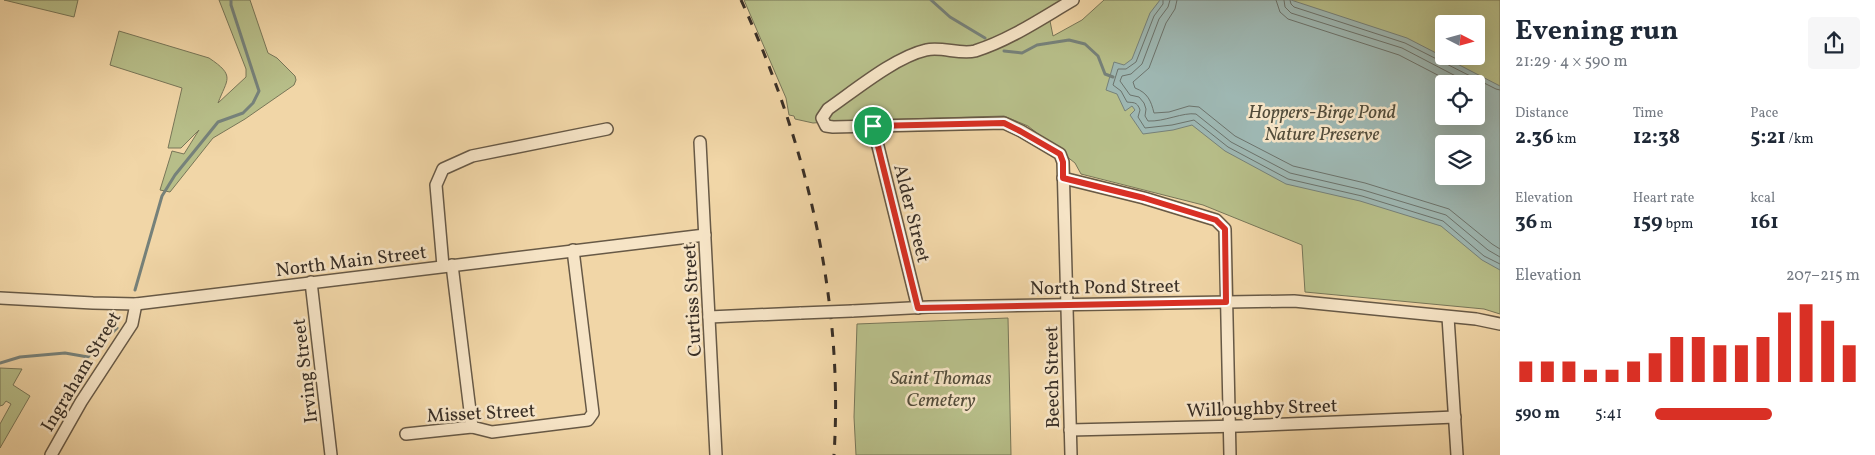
<!DOCTYPE html>
<html lang="en">
<head>
<meta charset="utf-8">
<style>
  body { margin:0; font-family:Vollkorn,serif; background:#f6f6f7; color:#1f2937; height:100vh; display:flex; flex-direction:column; font-size:19px; white-space:nowrap }
  * { box-sizing:border-box; margin:0 }
  p { font-size:16px; color:#747a83 }
  .icon { flex:none; width:28px; height:28px; fill:none; stroke:currentColor; stroke-width:2; stroke-linecap:round; stroke-linejoin:round }
  .map { position:relative; flex:1; overflow:hidden }
  .side { display:flex; flex-direction:column; background:#fff; width:375px }
  .side>* { flex:none }
  .needle { width:32px; rotate:96deg }
  .fabs { position:absolute; left:1435px; top:15px; display:grid; gap:10px }
  .fabs a { display:grid; place-items:center; width:50px; height:50px; border-radius:5px; background:#fff; box-shadow:0 5px 20px #0002; font-size:25px }
  .pin { position:absolute; display:grid; place-items:center; width:42px; height:42px; color:#fff; margin:-21px; border:2px solid #fff; border-radius:50%; box-shadow:0 1px 5px #0007 }
  .round { display:grid; place-items:center; flex:none; width:52px; height:52px; border-radius:5px; background:#f6f6f7 }
  .summary { display:flex; align-items:center; justify-content:space-between; height:85px; padding:0 15px }
  h1 { font-size:28px; font-weight:700; line-height:38px }
  .stats { display:grid; grid-template-columns:repeat(3,1fr); gap:8px; height:85px; padding:5px 15px }
  .stats div { display:grid; align-content:center }
  .stats b { font-size:21px; font-weight:700 }
  .stats small { font-size:14px; font-weight:400 }
  .stats p { font-size:14px }
  .chart { height:140px; padding:10px 15px }
  .chart p { display:flex; justify-content:space-between }
  .chart svg { width:100%; height:90px; margin-top:5px; stroke:#d93025; stroke-width:6 }
  ul { padding:0 15px; list-style:none; font-size:16px }
  li { display:grid; grid-template-columns:80px 60px 1fr; align-items:center; height:38px }
  li i { height:12px; border-radius:6px; background:#d93025 }
  main { display:flex; flex:1; min-height:0 }
  .map>svg:first-child { display:block }
  .green { fill:#b7be89; stroke:#787658; fill-rule:evenodd }
  .water { fill:#9eb7b2; stroke:#76817a; fill-rule:evenodd }
  .lines { fill:none; stroke-linecap:round; stroke-linejoin:round }
  .shore { stroke:#6c736c; stroke-width:1 }
  .stream { stroke:#76817a; stroke-width:3 }
  .minor-casing { stroke:#675946; stroke-width:14 }
  .minor { stroke:#f6e4c6; stroke-width:11 }
  .rail { stroke:#392f26; stroke-width:3; stroke-dasharray:9 9; stroke-linecap:butt }
  .minor-bridge-casing { stroke:#675946; stroke-width:14; stroke-linecap:butt }
  .minor-bridge { stroke:#f6e4c6; stroke-width:11 }
  .route-casing { stroke:#fff; stroke-width:10 }
  .route { stroke:#d93025; stroke-width:6 }
  .labels { text-anchor:middle; stroke-width:5; stroke-linejoin:round; paint-order:stroke }
  .park-label { font-size:19px; font-style:italic; fill:#524c3a; stroke:#f6e4c6 }
  .street-label { font-size:19px; fill:#392f26; stroke:#f6e4c6 }
</style>
</head>
<body>
<main>
<div class="map">
<svg width="1500" height="455" viewBox="0 0 1500 455">
  <rect width="100%" height="100%" fill="#f1d6a7"/>
  <filter id="stains"><feTurbulence type="fractalNoise" baseFrequency=".004" numOctaves="4"/><feColorMatrix values="0 0 0 0 .2 0 0 0 0 .09 0 0 0 0 .02 0 0 0 .5 -.17"/></filter>
  <radialGradient id="worn" r=".72"><stop offset=".6" stop-color="#630" stop-opacity="0"/><stop offset="1" stop-color="#630" stop-opacity=".3"/></radialGradient>
  <g class="green">
    <path d="M 4,0 L 78,0 L 74,17 Z"/>
    <path d="M 219,0 L 250,0 L 268,53 L 277,58 L 295,76 L 296,80 L 294,85 L 245,119 L 213,138 L 170,192 L 160,190 L 172,151 L 184,154 L 199,130 L 181,148 L 168,148 L 182,88 L 110,65 L 119,31 L 209,58 C 236,76 227,79 218,103 L 246,77 L 246,69 Z"/>
    <path d="M 744,0 L 1078,0 L 1050,21 L 1053,36 L 1082,20 L 1104,0 L 1500,0 L 1500,314 L 1484,309 L 1305,292 L 1302,245 L 1203,205 L 1081,174 L 1075,163 L 1028,126 L 1004,116 L 873,120 L 837,124 L 841,121 L 813,123 L 795,119 L 794,116 L 789,115 L 786,98 ZM 1444,24 L 1476,24 L 1476,56 L 1444,56 ZM 1444,84 L 1476,84 L 1476,116 L 1444,116 ZM 1444,144 L 1476,144 L 1476,176 L 1444,176 Z"/>
    <path d="M 1008,318 L 1011,455 L 856,455 L 854,417 L 857,324 Z"/>
    <path d="M 0,368 L 22,369 L 13,385 L 30,396 L 0,448 L 0,424 L 11,404 L 6,401 L 3,405 L 0,406 Z"/>
  </g>
  <path class="water" d="M 1160,0 L 1291,0 L 1407,38 L 1500,86 L 1500,270 L 1482,260 L 1441,226 L 1360,201 L 1286,184 L 1225,151 L 1192,125 L 1173,130 L 1143,134 L 1130,115 L 1135,110 L 1132,106 L 1125,111 L 1117,94 L 1106,90 L 1114,62 L 1124,65 L 1132,59 L 1150,13 ZM 1444,84 L 1476,84 L 1476,116 L 1444,116 ZM 1444,144 L 1476,144 L 1476,176 L 1444,176 Z"/>
  <g class="lines">
    <g class="shore">
      <path d="M 1163,0 L 1163,4 L 1154,16 L 1136,62 L 1126,69 L 1118,69 L 1113,85 L 1121,91 L 1127,102 C 1133,103 1137,101 1140,110 L 1138,117 L 1145,128 L 1172,125 L 1194,120 L 1228,147 L 1288,179 L 1362,196 L 1443,221 L 1484,256 L 1500,264"/>
      <path d="M 1170,0 L 1168,7 L 1159,19 L 1142,64 L 1131,74 L 1122,76 L 1120,81 L 1130,95 L 1139,97 L 1144,103 L 1146,109 L 1145,116 L 1148,121 C 1164,122 1183,112 1196,114 L 1231,142 L 1290,173 L 1363,190 L 1446,215 L 1488,250 L 1500,257"/>
      <path d="M 1177,0 L 1175,9 L 1166,23 L 1149,68 L 1133,82 L 1135,88 C 1148,93 1151,101 1154,113 L 1169,112 L 1189,106 L 1199,107 L 1235,136 L 1293,166 L 1365,183 L 1449,209 L 1492,244 L 1500,249"/>
      <path d="M 1276,0 L 1280,12 L 1288,19 L 1399,55 L 1455,84"/>
      <path d="M 1284,0 L 1285,7 L 1291,13 L 1402,48 L 1471,84"/>
      <path d="M 1290,0 L 1291,4 L 1294,7 L 1405,43 L 1496,89 L 1500,90"/>
    </g>
    <g class="stream">
      <path d="M 931,0 L 950,17 L 985,38"/>
      <path d="M 1004,51 L 1022,53 L 1037,45 L 1069,40 L 1085,44 L 1098,56 L 1105,74 L 1113,77"/>
      <path d="M 135,290 L 162,196 L 175,175 L 218,122 L 243,113 L 253,103 L 259,91 L 231,5 L 231,0"/>
      <path d="M 0,363 L 20,357 L 65,353 L 88,357 L 117,328"/>
    </g>
    <defs>
      <g id="minor">
        <path d="M 873,126 L 918,308"/>
        <path d="M 700,142 L 716,455"/>
        <path d="M 1063,178 L 1144,198 L 1216,220 L 1225,229 L 1230,455"/>
        <path d="M 452,265 L 472,427"/>
        <path d="M 443,266 L 436,185 L 443,169 L 472,156 L 607,129"/>
        <path d="M 311,282 L 331,455"/>
        <path d="M 0,298 L 93,303 L 136,304 L 705,235"/>
        <path d="M 852,311 L 929,307 L 1294,301 L 1476,319 L 1500,324"/>
        <path d="M 709,317 L 801,313"/>
        <path d="M 1448,317 L 1457,455"/>
        <path d="M 1070,430 L 1240,426 L 1455,417"/>
        <path d="M 406,434 L 472,427 L 492,432 L 588,420 L 593,413 L 573,250"/>
        <path d="M 51,455 L 81,402 L 132,324 L 136,304"/>
        <path d="M 1071,455 L 1063,162 L 1060,154 L 1021,131 L 1004,123 L 833,127 L 826,126 L 822,118 L 828,109 C 854,91 895,57 926,50 C 941,46 960,55 975,51 C 1010,40 1042,18 1073,0"/>
      </g>
    </defs>
    <use href="#minor" class="minor-casing"/>
    <use href="#minor" class="minor"/>
    <path class="rail" d="M 741,0 C 806,141 844,299 834,455"/>
    <defs>
      <path id="minor-bridge" d="M 801,313 L 852,311"/>
    </defs>
    <use href="#minor-bridge" class="minor-bridge-casing"/>
    <use href="#minor-bridge" class="minor-bridge"/>
  </g>
  <g class="lines">
    <defs>
      <path id="route" d="M 1004,123 L 1020,131 L 1060,154 L 1063,162 L 1063,178 L 1144,198 L 1216,220 L 1225,229 L 1226,302 L 918,308 L 873,126 Z"/>
    </defs>
    <use href="#route" class="route-casing"/>
    <use href="#route" class="route"/>
  </g>
  <g class="labels">
    <g class="park-label">
      <text x="1322" y="118">Hoppers-Birge Pond<tspan x="1322" dy="22">Nature Preserve</tspan></text>
      <text x="941" y="384">Saint Thomas<tspan x="941" dy="22">Cemetery</tspan></text>
    </g>
    <g class="street-label">
      <text transform="translate(913 213) rotate(76)" y="7">Alder Street</text>
      <text transform="translate(351 260) rotate(-7)" y="7">North Main Street</text>
      <text transform="translate(1105 286) rotate(-1)" y="7">North Pond Street</text>
      <text transform="translate(691 300) rotate(-93)" y="7">Curtiss Street</text>
      <text transform="translate(80 371) rotate(-59)" y="7">Ingraham Street</text>
      <text transform="translate(304 371) rotate(-97)" y="7">Irving Street</text>
      <text transform="translate(1051 377) rotate(-91)" y="7">Beech Street</text>
      <text transform="translate(1262 407) rotate(-2)" y="7">Willoughby Street</text>
      <text transform="translate(481 412) rotate(-3)" y="7">Misset Street</text>
    </g>
  </g>
  <rect width="100%" height="100%" filter="url(#stains)"/>
  <rect width="100%" height="100%" fill="url(#worn)"/>
</svg>
<div class="fabs">
<a><svg class="needle" viewBox="-14 -14 28 28"><path d="M0-13l5 13h-10z" fill="#e53935"/><path d="M0 13l5-13h-10z" fill="#747a83"/></svg></a>
<a><svg class="icon" aria-label="locate" viewBox="0 0 24 24"><circle cx="12" cy="12" r="6"/><path d="M12 2v4M12 18v4M2 12h4M18 12h4"/></svg></a>
<a><svg class="icon" aria-label="layers" viewBox="0 0 24 24"><path d="M12 4l9 5-9 5-9-5zM3 14l9 5 9-5"/></svg></a>
</div>
<div class="pin" style="left:873px;top:126px;background:#1e9e55"><svg class="icon" aria-label="arrive" viewBox="0 0 24 24"><path d="M6 21V4h12l-3 4 3 4H6"/></svg></div>
</div>
<section class="side">
<div class="summary"><div><h1>Evening run</h1><p>21:29 · 4 × 590 m</p></div><a class="round"><svg class="icon" aria-label="share" viewBox="0 0 24 24"><path d="M12 15V3M7 8l5-5 5 5M5 13v7h14v-7"/></svg></a></div>
<div class="stats">
<div><p>Distance</p><b>2.36<small> km</small></b></div>
<div><p>Time</p><b>12:38</b></div>
<div><p>Pace</p><b>5:21<small> /km</small></b></div>
</div>
<div class="stats">
<div><p>Elevation</p><b>36<small> m</small></b></div>
<div><p>Heart rate</p><b>159<small> bpm</small></b></div>
<div><p>kcal</p><b>161</b></div>
</div>
<div class="chart"><p><span>Elevation</span>207–215 m</p>
<svg viewBox="0 0 160 44" preserveAspectRatio="none"><path d="M5 44V34M15 44V34M25 44V34M35 44V38M45 44V38M55 44V34M65 44V30M75 44V22M85 44V22M95 44V26M105 44V26M115 44V22M125 44V10M135 44V6M145 44V14M155 44V26"/></svg>
</div>
<ul>
<li><b>590 m</b>5:41<i style="width:57%"></i></li>
</ul>
</section>
</main>
</body>
</html>
